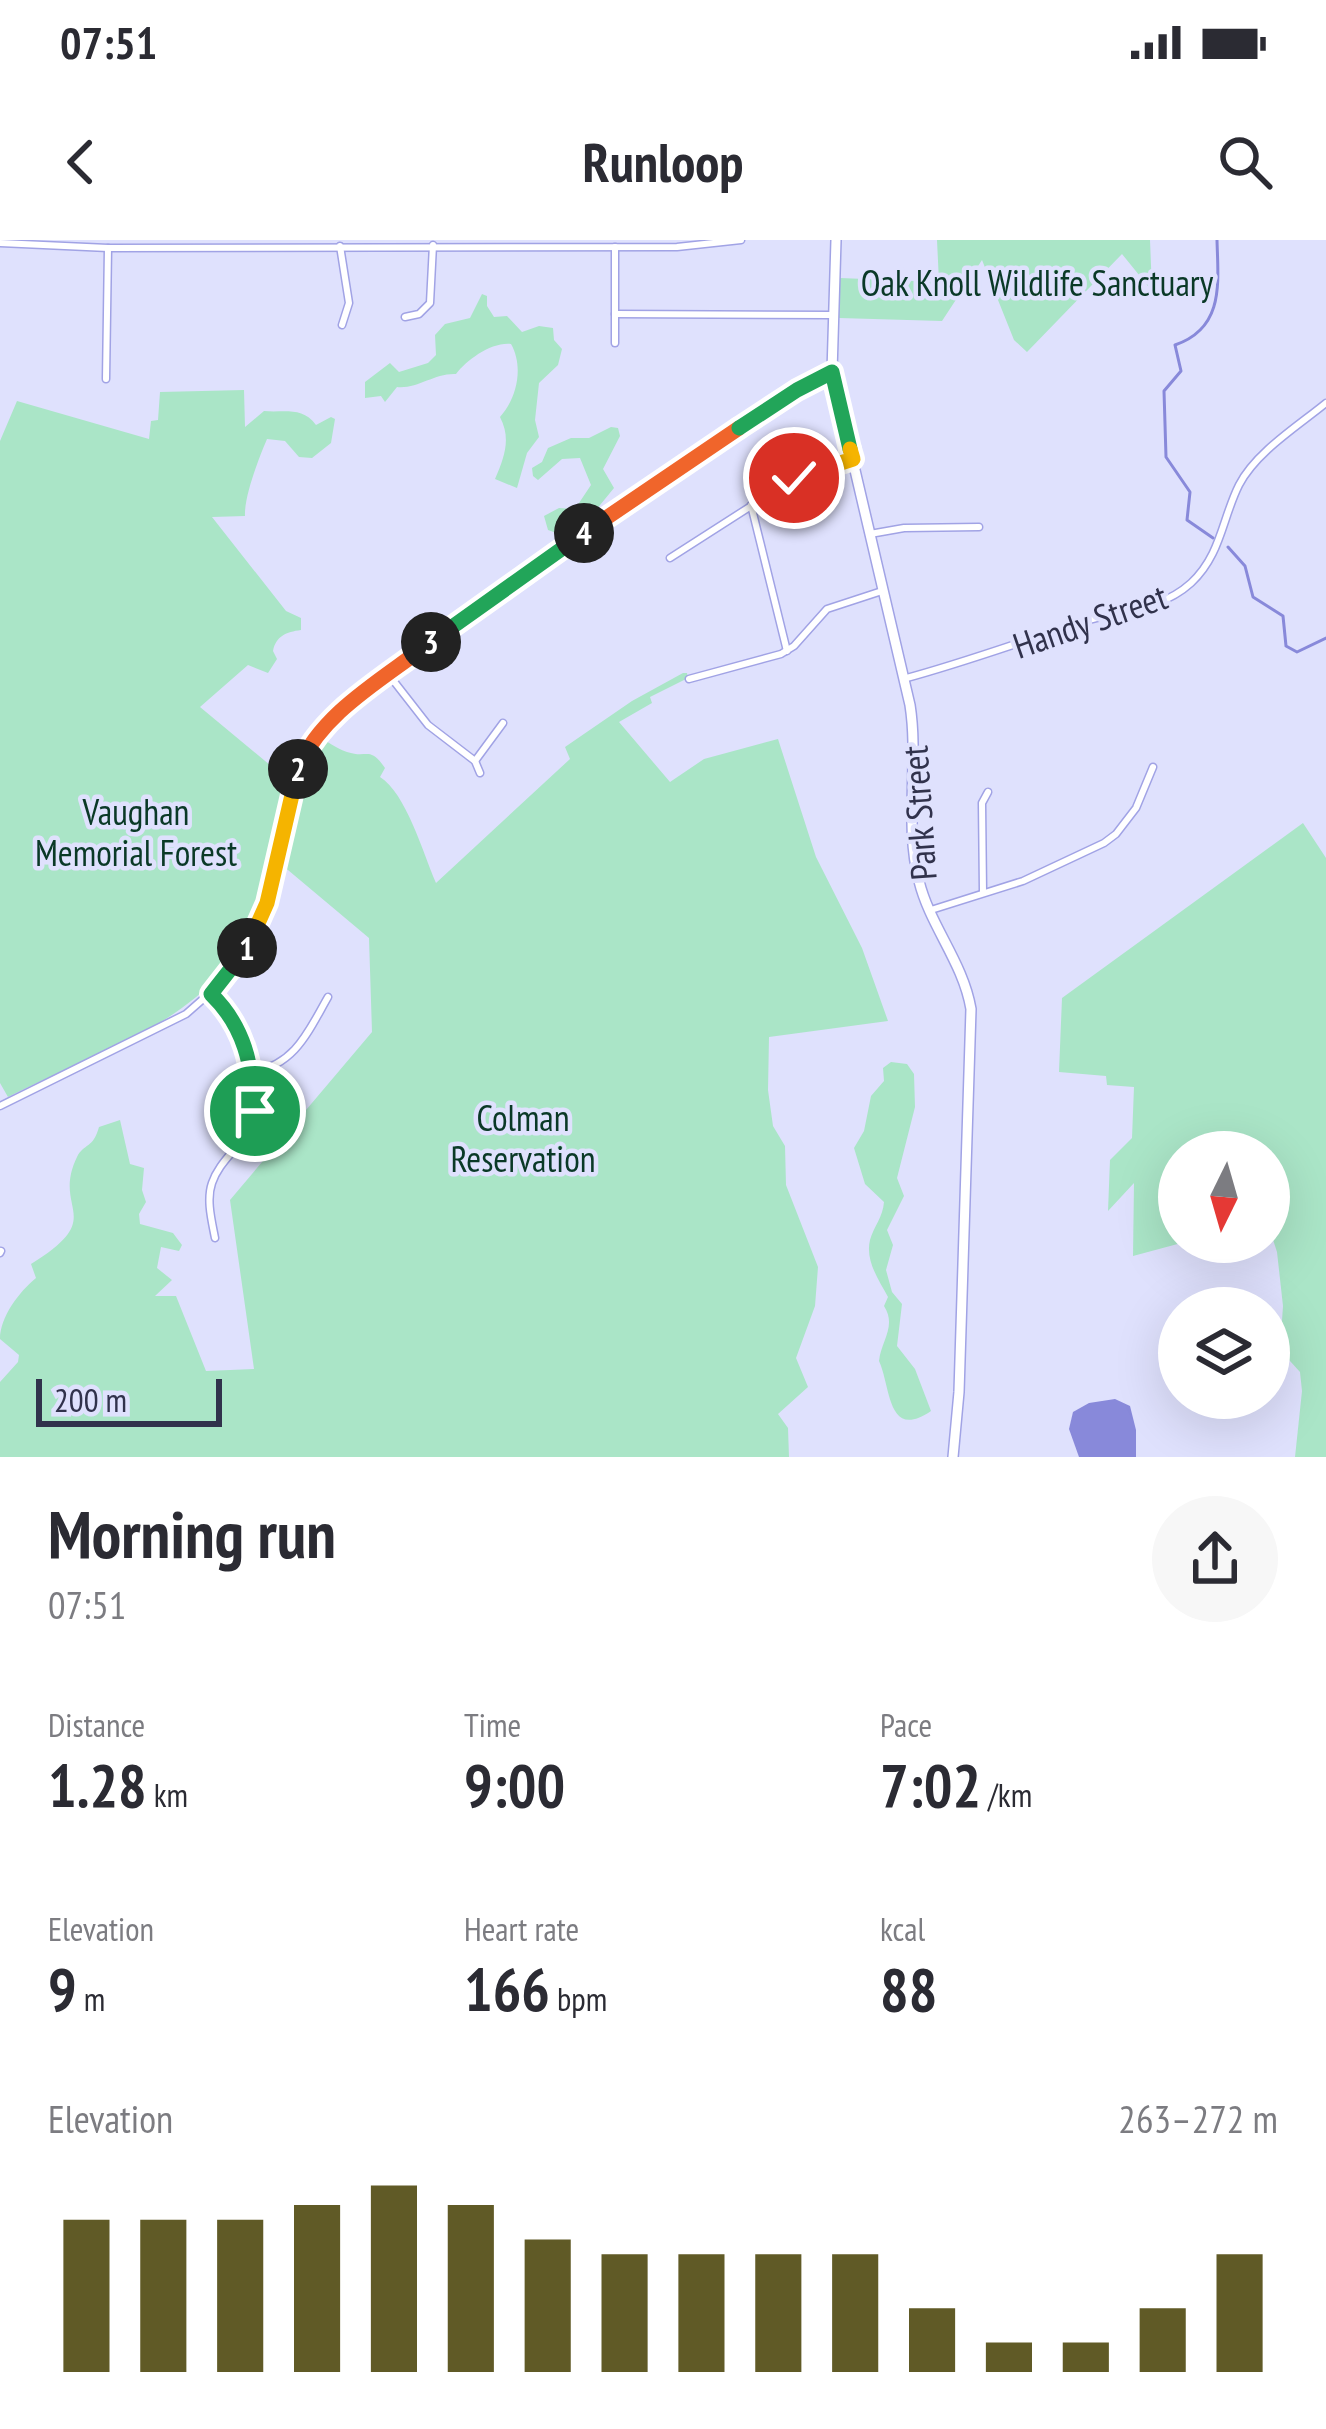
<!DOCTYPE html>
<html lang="en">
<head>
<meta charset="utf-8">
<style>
  body { margin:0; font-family:"PT Sans Narrow",sans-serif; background:#f7f7f7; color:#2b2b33; height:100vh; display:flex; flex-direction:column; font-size:45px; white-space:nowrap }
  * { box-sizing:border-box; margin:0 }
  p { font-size:39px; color:#7c7c81 }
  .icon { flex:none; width:66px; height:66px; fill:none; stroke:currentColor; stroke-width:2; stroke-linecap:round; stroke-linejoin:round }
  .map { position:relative; height:1217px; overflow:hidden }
  .details { display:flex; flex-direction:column; background:#fff; flex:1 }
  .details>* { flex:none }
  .needle { width:78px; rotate:185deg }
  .buttons { position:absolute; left:1158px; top:891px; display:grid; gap:24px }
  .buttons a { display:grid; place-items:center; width:132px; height:132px; border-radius:50%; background:#fff; box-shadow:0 12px 48px #0002; font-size:60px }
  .scale { position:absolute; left:36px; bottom:30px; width:186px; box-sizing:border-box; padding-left:12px; border:6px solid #31324c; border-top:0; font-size:33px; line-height:42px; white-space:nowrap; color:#31324c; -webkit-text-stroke:9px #dfe1fd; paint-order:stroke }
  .pin { position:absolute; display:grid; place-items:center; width:102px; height:102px; color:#fff; margin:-51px; border:6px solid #fff; border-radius:50%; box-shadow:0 3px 12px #0007 }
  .km { position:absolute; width:60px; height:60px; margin:-30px; border-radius:50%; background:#222; color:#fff; font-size:33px; line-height:60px; text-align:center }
  .round { display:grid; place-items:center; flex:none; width:126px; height:126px; border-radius:63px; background:#f7f7f7 }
  .overview { display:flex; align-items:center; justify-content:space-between; height:204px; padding:0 48px }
  h1 { font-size:66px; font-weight:600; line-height:90px }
  .metrics { display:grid; grid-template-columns:repeat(3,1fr); gap:18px; height:204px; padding:12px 48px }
  .metrics div { display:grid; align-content:center }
  .metrics b { font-size:60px; font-weight:600 }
  .metrics small { font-size:33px; font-weight:400 }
  .metrics p { font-size:33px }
  .chart { height:336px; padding:24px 48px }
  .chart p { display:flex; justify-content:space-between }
  .chart svg { width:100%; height:216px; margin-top:12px; stroke:#605a26; stroke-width:6 }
  .status { display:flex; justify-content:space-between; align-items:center; height:84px; padding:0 60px; background:#fff; direction:ltr }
  .status svg { height:33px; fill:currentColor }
  header { display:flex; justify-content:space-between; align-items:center; height:156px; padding:0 48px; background:#fff; font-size:54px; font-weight:600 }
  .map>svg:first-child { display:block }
  .green { fill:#aae5c7 }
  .water { fill:#8889da }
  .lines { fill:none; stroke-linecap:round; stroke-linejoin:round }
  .stream { stroke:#8889da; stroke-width:3 }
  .minor-casing { stroke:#a1a3e5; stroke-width:9 }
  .secondary-casing { stroke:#a1a3e5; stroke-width:12 }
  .minor { stroke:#fff; stroke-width:6 }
  .secondary { stroke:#fff; stroke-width:9 }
  .split-1-casing { stroke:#fff; stroke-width:24 }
  .split-2-casing { stroke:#fff; stroke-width:24 }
  .split-3-casing { stroke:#fff; stroke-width:24 }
  .split-4-casing { stroke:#fff; stroke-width:24 }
  .split-5-casing { stroke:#fff; stroke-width:24 }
  .split-6-casing { stroke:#fff; stroke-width:24 }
  .split-7-casing { stroke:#fff; stroke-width:24 }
  .split-1 { stroke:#22a559; stroke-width:15 }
  .split-2 { stroke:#f5b400; stroke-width:15 }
  .split-3 { stroke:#f0652b; stroke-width:15 }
  .split-4 { stroke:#22a559; stroke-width:15 }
  .split-5 { stroke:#f0652b; stroke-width:15 }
  .split-6 { stroke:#22a559; stroke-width:15 }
  .split-7 { stroke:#f5b400; stroke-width:15 }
  .labels { text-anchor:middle; stroke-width:9; stroke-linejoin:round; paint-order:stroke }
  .park-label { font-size:36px; fill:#0a3927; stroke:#dfe1fd }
  .street-label { font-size:36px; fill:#31324c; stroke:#dfe1fd }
</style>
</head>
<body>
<div class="status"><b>07:51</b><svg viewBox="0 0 49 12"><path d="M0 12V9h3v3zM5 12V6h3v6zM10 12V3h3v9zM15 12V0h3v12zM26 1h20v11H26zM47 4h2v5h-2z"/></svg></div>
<header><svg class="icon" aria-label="back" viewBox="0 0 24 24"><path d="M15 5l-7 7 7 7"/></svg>Runloop<svg class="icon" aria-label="search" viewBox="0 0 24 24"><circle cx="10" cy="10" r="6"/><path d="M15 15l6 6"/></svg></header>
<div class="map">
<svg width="1326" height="1217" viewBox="0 0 1326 1217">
  <rect width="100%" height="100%" fill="#dfe1fd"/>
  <g class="green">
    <path d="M 937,0 L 1150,0 L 1152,51 L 1122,14 L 1027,112 L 1014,100 L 982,20 L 942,81 L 839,78 L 840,38 L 939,42 Z"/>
    <path d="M 482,54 L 487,56 L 487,66 L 494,77 L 507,76 L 522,92 L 539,86 L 553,88 L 554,100 L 562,109 L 558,125 L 539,143 L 535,180 L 539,197 L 527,213 L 517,248 L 495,239 C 505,216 511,198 500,177 C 517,158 524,127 511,104 C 491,102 467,120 456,134 C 434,133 418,149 397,147 L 385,162 L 381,156 L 365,158 L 365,142 L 390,123 L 399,132 L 428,123 L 436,115 L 435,95 L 445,84 L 470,78 Z"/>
    <path d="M 244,150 L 245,187 L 264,171 C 284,173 302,166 316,185 L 331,177 L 335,179 L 331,203 L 312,218 L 299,217 L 285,201 L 267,199 C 259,218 244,256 245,276 L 212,277 L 286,371 L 301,378 L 301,390 C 286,392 276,396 273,411 L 277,419 L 268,433 L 248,425 L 200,467 L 288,540 C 276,584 273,632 256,676 C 218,778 97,812 8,857 L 0,843 L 0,201 L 17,161 L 149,199 L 151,181 L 158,180 L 160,152 Z"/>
    <path d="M 611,187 L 618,188 L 620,196 L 603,229 L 614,248 L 582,287 L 573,286 L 562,295 L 548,290 L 544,276 L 559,268 L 575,269 L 591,245 L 580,218 L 562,219 L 538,240 L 533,236 L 532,228 L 542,222 L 548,208 L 571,198 L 589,198 Z"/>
    <path d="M 683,433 L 687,433 L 688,438 L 650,457 L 652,463 L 619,482 L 670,542 L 704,519 L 778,499 L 816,617 L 862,708 L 888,781 L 769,797 L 768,850 L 773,886 L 785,906 L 786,945 L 818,1027 L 815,1066 L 796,1118 L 808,1147 L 778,1174 L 788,1188 L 789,1217 L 0,1217 L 0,1142 L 18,1122 L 19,1115 L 0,1099 C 0,1077 19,1052 36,1038 L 31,1024 C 109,976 51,971 77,917 C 84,903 93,909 99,887 L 120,880 L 130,924 L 144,928 L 142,950 L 146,962 L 139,974 L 140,984 L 173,993 L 182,1005 L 179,1011 L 161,1007 L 157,1028 L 172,1040 L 155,1056 L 176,1056 L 206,1131 L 254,1129 L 230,960 L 372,792 L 369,698 L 282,625 C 290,588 297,527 317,498 C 328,500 336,509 347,512 C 368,519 369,505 385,528 L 380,537 C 406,553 423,613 436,643 L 570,519 L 565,507 L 632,461 Z"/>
    <path d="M 1303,583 L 1326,618 L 1326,1217 L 1295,1217 L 1302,1151 L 1300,1132 L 1280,1110 L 1283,1066 L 1277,1012 L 1269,987 L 1269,912 L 1179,912 L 1179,1002 L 1185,1002 L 1133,1016 L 1134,943 L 1108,971 L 1110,920 L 1132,898 L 1134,847 L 1107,845 L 1106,836 L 1059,832 L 1062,758 Z"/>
    <path d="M 891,822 L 907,824 L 914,834 L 915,867 L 897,938 L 904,956 L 887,990 L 893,1005 L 886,1030 L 892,1052 L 902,1064 L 897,1106 L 915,1129 L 931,1171 C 887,1201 891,1147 879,1121 C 881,1101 897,1086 884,1066 L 888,1057 C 879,1040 865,1021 870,1000 C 874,986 883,977 884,962 L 865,944 L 854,908 L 864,891 L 871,856 L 884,841 L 883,828 Z"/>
  </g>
  <path class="water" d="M 1115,1159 L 1130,1166 L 1136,1190 L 1136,1217 L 1079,1217 L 1069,1189 L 1073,1172 L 1089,1163 Z"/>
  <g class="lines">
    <g class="stream">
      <path d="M 1213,298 L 1187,280 L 1190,252 L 1166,217 L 1164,151 L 1181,131 L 1175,105 C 1225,88 1218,42 1217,0"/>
      <path d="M 1228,307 L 1245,326 L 1253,357 L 1283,376 L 1286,406 L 1297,412 L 1326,398"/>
    </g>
    <defs>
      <g id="minor">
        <path d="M 0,3 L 108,8 L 677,7 L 741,0"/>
        <path d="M 340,6 L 349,63 L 342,85"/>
        <path d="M 615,7 L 615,103"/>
        <path d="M 615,74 L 832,75"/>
        <path d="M 405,77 L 419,74 L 430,63 L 433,5"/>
        <path d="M 106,139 L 108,8"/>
        <path d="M 751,265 L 787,411"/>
        <path d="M 870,294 L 904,288 L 979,287"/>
        <path d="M 670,318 L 801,234 L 853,219"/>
        <path d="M 389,435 L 428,485 L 475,521 L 480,533"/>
        <path d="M 689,439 L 781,414 L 794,406 L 827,369 L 882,351"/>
        <path d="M 903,439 C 963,423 1020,402 1079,383 C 1118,370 1159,372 1191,343 C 1221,315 1222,279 1239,245 C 1256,212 1298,186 1326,163"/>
        <path d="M 475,521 L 503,483"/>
        <path d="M 983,652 L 982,563 L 988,552"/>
        <path d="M 931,670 L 1023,641 L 1104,603 L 1116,594 L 1136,568 L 1153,527"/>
        <path d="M 211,754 C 242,783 270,849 248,890 C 238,909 219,922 212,943 C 206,960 212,982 215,998"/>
        <path d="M 252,832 C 295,825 308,792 328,757"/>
        <path d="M 0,866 L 186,774 L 219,745 L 259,686 L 299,526 L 308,506 L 334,479 L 485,362 L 797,150 L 832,132"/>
        <path d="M 0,1013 L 1,1011"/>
      </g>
      <path id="secondary" d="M 836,0 L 832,132 L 910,465 C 919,522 904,585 919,641 C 930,686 963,722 971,769 L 959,1152 L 953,1217"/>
    </defs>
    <use href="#minor" class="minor-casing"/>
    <use href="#secondary" class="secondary-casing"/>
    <use href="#minor" class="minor"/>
    <use href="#secondary" class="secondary"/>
  </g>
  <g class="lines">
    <defs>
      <path id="split-1" d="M 247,708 L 211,754 C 245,787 252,825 255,871"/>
      <path id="split-2" d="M 247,708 L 267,663 L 298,529"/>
      <path id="split-3" d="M 298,529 C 320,473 385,438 431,402"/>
      <path id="split-4" d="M 431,402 L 584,293"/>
      <path id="split-5" d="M 584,293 L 739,188"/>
      <path id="split-6" d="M 739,188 L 797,150 L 832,132 L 850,209"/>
      <path id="split-7" d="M 794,238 L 853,219 L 850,209"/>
    </defs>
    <use href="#split-1" class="split-1-casing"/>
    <use href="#split-2" class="split-2-casing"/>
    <use href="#split-3" class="split-3-casing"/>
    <use href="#split-4" class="split-4-casing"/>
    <use href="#split-5" class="split-5-casing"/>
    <use href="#split-6" class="split-6-casing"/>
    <use href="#split-7" class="split-7-casing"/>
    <use href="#split-1" class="split-1"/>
    <use href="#split-2" class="split-2"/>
    <use href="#split-3" class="split-3"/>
    <use href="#split-4" class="split-4"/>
    <use href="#split-5" class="split-5"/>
    <use href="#split-6" class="split-6"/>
    <use href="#split-7" class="split-7"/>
  </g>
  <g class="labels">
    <g class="park-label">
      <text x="1037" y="56">Oak Knoll Wildlife Sanctuary</text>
      <text x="136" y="585">Vaughan<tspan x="136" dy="41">Memorial Forest</tspan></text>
      <text x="523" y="891">Colman<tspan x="523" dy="41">Reservation</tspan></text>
    </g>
    <g class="street-label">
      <text transform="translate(1090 381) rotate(-19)" y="13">Handy Street</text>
      <text transform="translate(919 573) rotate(-94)" y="13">Park Street</text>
    </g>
  </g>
</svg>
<div class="buttons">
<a><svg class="needle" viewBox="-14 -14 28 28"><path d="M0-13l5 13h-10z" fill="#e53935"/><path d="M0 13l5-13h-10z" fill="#7c7c81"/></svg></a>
<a><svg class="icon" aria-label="layers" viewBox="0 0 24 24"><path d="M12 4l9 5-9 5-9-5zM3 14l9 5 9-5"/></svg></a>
</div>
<div class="scale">200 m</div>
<div class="pin" style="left:255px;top:871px;background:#1e9e55"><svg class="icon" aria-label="arrive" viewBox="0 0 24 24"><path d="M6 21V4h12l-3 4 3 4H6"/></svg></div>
<div class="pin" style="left:794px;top:238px;background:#d93025"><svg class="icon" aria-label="check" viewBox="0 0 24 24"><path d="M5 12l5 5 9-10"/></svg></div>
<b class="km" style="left:247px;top:708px">1</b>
<b class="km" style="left:298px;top:529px">2</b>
<b class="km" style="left:431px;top:402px">3</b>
<b class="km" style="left:584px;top:293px">4</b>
</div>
<section class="details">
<div class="overview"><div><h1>Morning run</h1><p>07:51</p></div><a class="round"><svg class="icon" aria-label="share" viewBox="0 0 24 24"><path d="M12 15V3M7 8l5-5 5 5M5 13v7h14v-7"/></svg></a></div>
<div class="metrics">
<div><p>Distance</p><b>1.28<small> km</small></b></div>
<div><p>Time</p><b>9:00</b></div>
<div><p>Pace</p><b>7:02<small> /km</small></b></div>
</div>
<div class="metrics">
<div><p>Elevation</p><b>9<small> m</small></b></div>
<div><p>Heart rate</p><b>166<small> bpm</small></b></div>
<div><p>kcal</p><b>88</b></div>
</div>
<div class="chart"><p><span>Elevation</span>263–272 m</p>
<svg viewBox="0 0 160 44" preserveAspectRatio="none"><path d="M5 44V13M15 44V13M25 44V13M35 44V10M45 44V6M55 44V10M65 44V17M75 44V20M85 44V20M95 44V20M105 44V20M115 44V31M125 44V38M135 44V38M145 44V31M155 44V20"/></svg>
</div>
</section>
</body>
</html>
